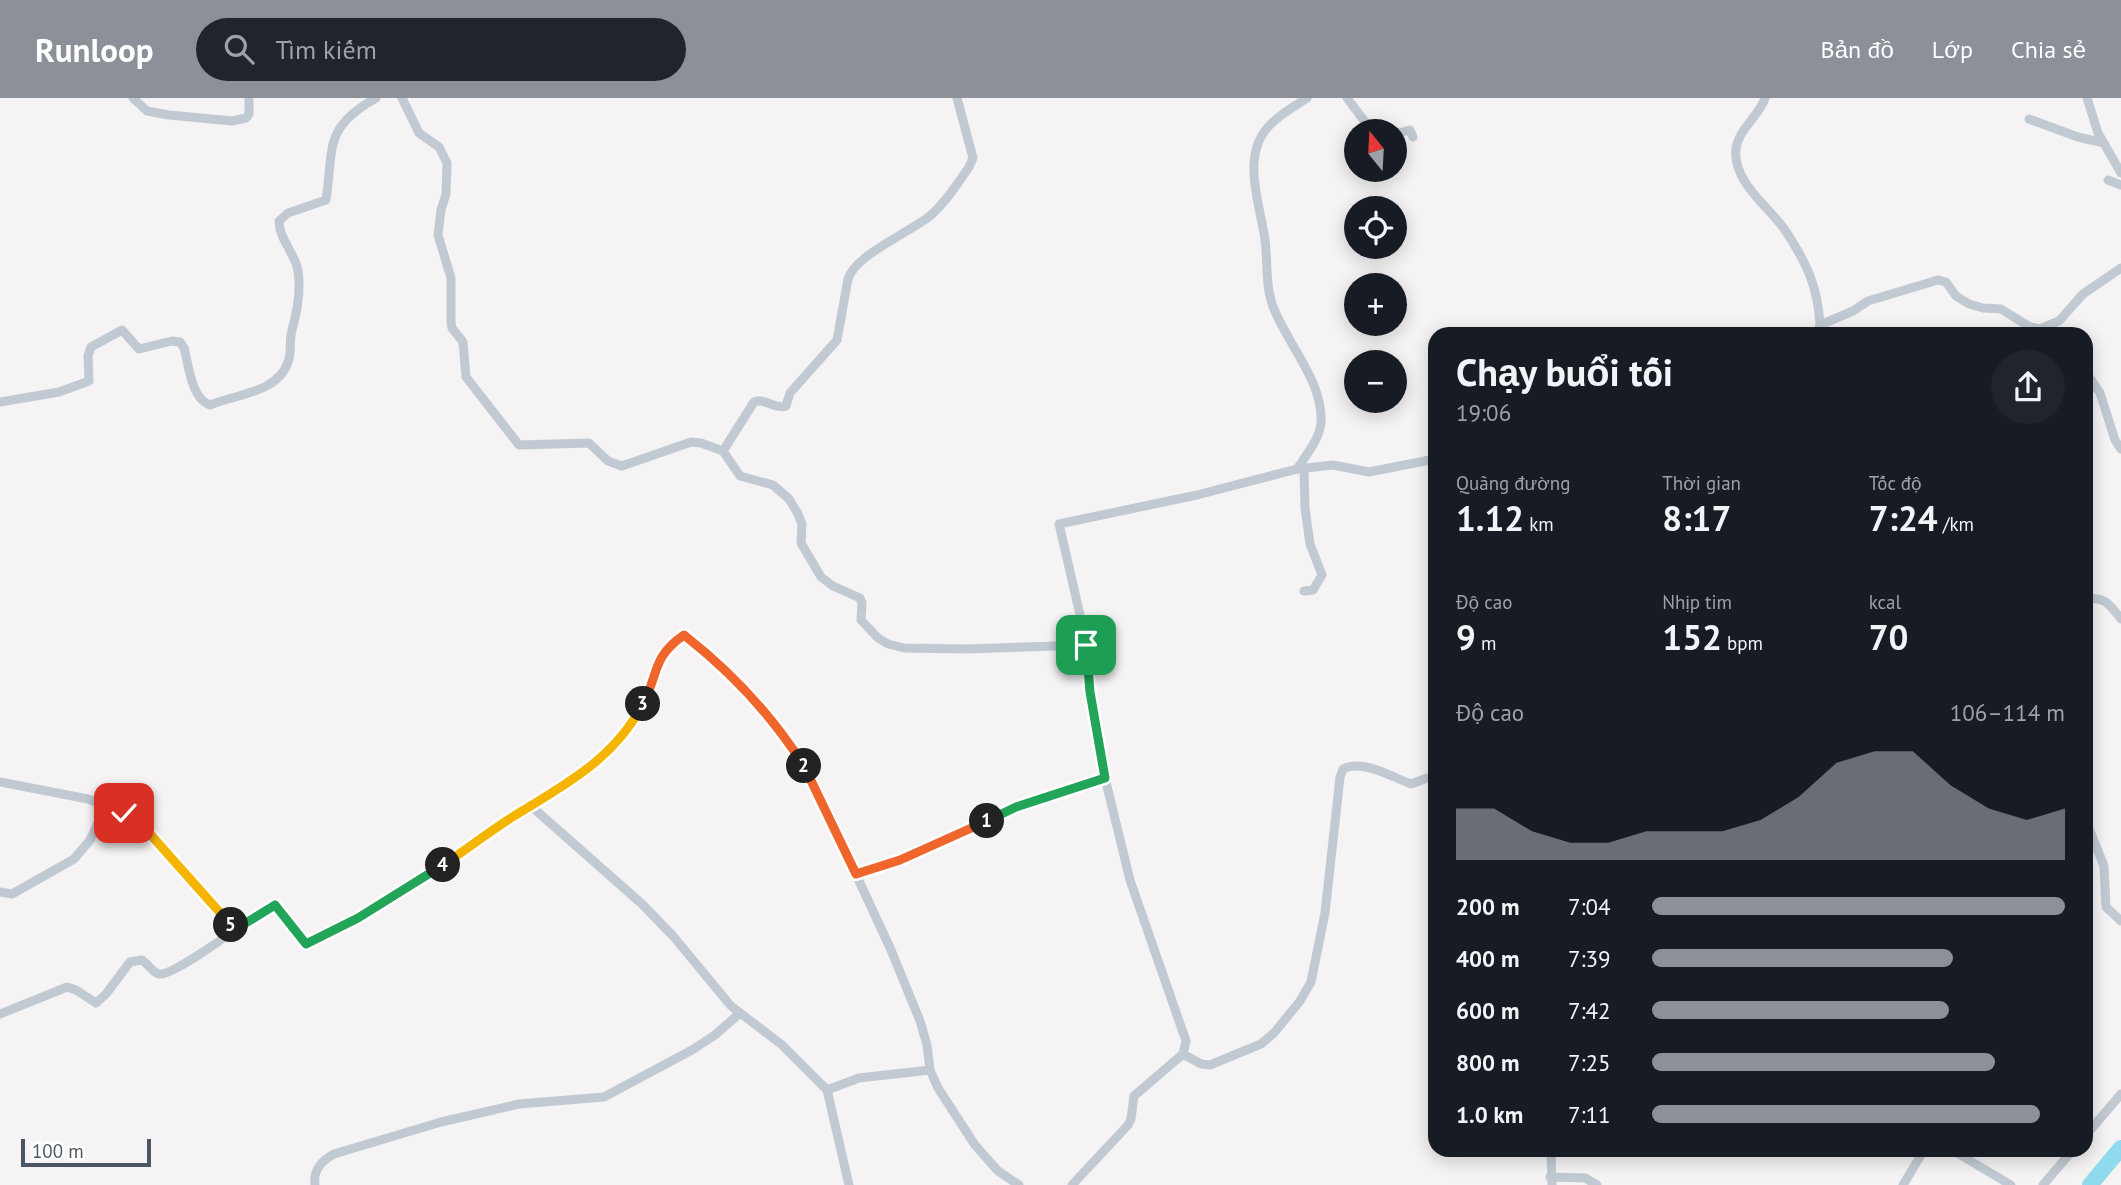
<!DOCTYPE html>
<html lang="vi">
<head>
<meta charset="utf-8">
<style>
  body { margin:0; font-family:"PT Sans",sans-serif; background:#20242c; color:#f1f3f6; height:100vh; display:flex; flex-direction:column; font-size:26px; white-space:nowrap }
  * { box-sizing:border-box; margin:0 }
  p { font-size:23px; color:#9ea1a6 }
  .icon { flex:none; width:38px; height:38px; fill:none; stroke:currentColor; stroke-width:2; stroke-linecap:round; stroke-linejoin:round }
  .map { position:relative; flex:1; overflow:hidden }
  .details { position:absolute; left:1428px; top:229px; width:665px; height:830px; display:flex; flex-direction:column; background:#171b24; border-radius:21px; box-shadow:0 4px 18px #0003 }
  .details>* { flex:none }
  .needle { width:46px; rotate:342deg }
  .buttons { position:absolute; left:1344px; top:21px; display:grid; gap:14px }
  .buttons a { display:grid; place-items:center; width:63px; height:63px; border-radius:50%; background:#171b24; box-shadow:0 4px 18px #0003; font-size:35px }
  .scale { position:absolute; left:21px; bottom:18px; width:130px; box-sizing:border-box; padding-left:7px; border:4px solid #4a5661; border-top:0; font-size:19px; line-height:24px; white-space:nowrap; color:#4a5661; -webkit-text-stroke:5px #fff; paint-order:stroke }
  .pin { position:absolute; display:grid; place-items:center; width:60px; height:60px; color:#fff; margin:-30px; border-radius:14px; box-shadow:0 4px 10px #0006 }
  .km { position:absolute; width:35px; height:35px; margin:-18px; border-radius:50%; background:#222; color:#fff; font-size:19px; line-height:35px; text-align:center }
  .round { display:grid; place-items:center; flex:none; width:74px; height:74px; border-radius:37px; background:#20242c }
  .head { display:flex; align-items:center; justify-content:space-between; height:119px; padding:0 28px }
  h1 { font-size:38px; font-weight:700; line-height:52px }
  .metrics { display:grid; grid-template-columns:repeat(3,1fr); gap:10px; height:119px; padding:7px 28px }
  .metrics div { display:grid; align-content:center }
  .metrics b { font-size:35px; font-weight:700 }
  .metrics small { font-size:19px; font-weight:400 }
  .metrics p { font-size:19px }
  .chart { height:196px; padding:14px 28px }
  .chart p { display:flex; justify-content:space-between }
  .chart svg { width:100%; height:126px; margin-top:7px; fill:#8c9099; opacity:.7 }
  ul { padding:0 28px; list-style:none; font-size:23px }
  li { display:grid; grid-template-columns:112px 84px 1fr; align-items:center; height:52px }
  li i { height:18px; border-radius:9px; background:#8c9099 }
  header { display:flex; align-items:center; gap:42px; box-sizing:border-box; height:98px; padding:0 35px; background:#8c9099; color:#fff }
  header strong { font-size:33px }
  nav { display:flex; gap:38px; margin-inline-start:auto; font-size:24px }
  .search { width:490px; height:63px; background:#20242c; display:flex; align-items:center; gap:18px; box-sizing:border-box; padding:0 24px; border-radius:38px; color:#9ea1a6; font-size:26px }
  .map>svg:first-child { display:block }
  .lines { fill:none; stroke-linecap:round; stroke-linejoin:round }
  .river { stroke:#90daee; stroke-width:16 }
  .minor { stroke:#c1cad2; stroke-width:9 }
  .split-1-casing { stroke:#fff; stroke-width:14 }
  .split-2-casing { stroke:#fff; stroke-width:14 }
  .split-3-casing { stroke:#fff; stroke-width:14 }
  .split-4-casing { stroke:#fff; stroke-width:14 }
  .split-5-casing { stroke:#fff; stroke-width:14 }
  .split-6-casing { stroke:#fff; stroke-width:14 }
  .split-1 { stroke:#22a559; stroke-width:9 }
  .split-2 { stroke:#f0652b; stroke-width:9 }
  .split-3 { stroke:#f0652b; stroke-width:9 }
  .split-4 { stroke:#f5b400; stroke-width:9 }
  .split-5 { stroke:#22a559; stroke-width:9 }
  .split-6 { stroke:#f5b400; stroke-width:9 }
</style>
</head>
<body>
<header>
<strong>Runloop</strong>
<div class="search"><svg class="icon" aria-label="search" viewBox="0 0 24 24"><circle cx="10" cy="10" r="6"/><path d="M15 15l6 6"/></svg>Tìm kiếm</div>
<nav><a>Bản đồ</a><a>Lớp</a><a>Chia sẻ</a></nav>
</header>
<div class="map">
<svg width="2121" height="1087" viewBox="0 0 2121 1087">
  <rect width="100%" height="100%" fill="#f5f3f3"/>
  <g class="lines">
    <path class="river" d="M 2090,1087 L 2121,1050"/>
    <g class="minor">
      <path d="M 133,0 L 147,13 L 169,17 L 232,23 L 246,20 L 249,16 L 249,0"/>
      <path d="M 402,0 L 419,35 L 439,49 L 447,65 L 446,96 L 441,112 L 438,137 L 451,180 L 451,224 L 452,230 L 463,244 L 466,279 L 519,347 L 589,345 L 608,363 L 622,368 L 691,344 L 701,345 L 723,353 L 740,378 L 773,387 L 789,401 L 797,414 L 802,426 L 801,445 L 821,479 L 833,488 L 860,500 L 862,505 L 861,522 L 878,540 L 888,546 L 904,550 L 967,551 L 1086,547"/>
      <path d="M 1347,0 L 1372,33"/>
      <path d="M 1765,0 C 1759,18 1738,32 1736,51 C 1732,83 1769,109 1785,132 C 1806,164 1818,188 1820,227"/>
      <path d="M 2087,0 L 2098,35 L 2121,75"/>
      <path d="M 2029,21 L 2078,39 L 2104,45"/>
      <path d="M 1395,36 L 1410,32 L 1413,39"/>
      <path d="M 2108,82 L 2121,87"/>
      <path d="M 1817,236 L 1820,227 L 1853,213 L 1868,203 L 1938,182 L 1946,184 L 1956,198 L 1969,206 L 1983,210 L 2001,211 L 2030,229 L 2040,231 L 2059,223 L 2083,196 L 2121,170"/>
      <path d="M 2086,274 L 2100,295 L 2115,342 L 2121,351"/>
      <path d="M 0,304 L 59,294 L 89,283 L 88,258 L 91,249 L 122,232 L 139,251 L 172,243 L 180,244 L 184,250 C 189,268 191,300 210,307 C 236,296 278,295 288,264 C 292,254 289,243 292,232 C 297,214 301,192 298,173 C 295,155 279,141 279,123 L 288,115 L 326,102 C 334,49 323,30 376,0"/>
      <path d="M 723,353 L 754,304 C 764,299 775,312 786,308 L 790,295 L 837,242 L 848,181 C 856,156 911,134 931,117 C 946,104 958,85 969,69 L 973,60 L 957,0"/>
      <path d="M 1304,370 L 1305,410 L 1310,446 L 1322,477 L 1313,492 L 1304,493"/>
      <path d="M 1297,371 L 1333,367 L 1369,374 L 1435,361"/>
      <path d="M 2086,501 C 2105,498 2110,507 2121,521"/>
      <path d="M 0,684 L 88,701 L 124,715 L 150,736 L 236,831 L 275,807 L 306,846 L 358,820 L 427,777 L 516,717 L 578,679 L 602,660 L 640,612 L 659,561 L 675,544 L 684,537 C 734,576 779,625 811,679 L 891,852 L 920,923 L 927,947 L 930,972 L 938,990 L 975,1047 L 998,1073 L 1019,1087"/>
      <path d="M 532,709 L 642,806 L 673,838 L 731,908 L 781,946 L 827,992 L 849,1087"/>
      <path d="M 2086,723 L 2104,768 L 2106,809 L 2121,823"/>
      <path d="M 856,776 L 900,762 L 1016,709 L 1105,680"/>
      <path d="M 0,794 L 12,796 L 74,761 L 90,742 L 106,708"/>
      <path d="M 0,916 L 67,889 L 76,892 L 96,905 L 106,896 L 130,864 L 142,862 C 147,865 153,875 159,876 C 171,878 224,840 236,831"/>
      <path d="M 1183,956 L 1201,966 L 1210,967 L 1261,946 L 1274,935 L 1300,903 L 1311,884 L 1325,815 L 1340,679 L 1343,671 C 1364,661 1392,679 1411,686 L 1427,680 L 1435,682"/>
      <path d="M 827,992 L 859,980 L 930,972"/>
      <path d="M 2086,1037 L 2121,996"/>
      <path d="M 1551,1052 L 1552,1087"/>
      <path d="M 1952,1052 L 2011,1087"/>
      <path d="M 1550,1079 L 1585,1080 L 1597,1087"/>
      <path d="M 315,1087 C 313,1072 321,1063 334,1056 L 441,1024 L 519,1006 L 604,999 L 692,952 L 715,937 L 740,915"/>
      <path d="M 1072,1087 L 1128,1027 L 1131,1021 L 1134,998 L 1183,956 L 1186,943 L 1130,782 L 1105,680 L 1090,594 L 1084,534 L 1059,426 L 1197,397 L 1297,371 C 1306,357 1320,341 1321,324 C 1323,283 1288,247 1274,211 C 1265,190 1268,165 1265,142 C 1260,105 1239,55 1272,25 C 1282,15 1295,8 1307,0"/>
      <path d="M 1903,1087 L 1924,1052"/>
      <path d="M 2043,1087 L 2073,1052"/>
    </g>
  </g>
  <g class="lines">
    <defs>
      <path id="split-1" d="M 987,723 L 1016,709 L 1105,680 L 1090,594 L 1086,547"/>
      <path id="split-2" d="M 804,668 L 856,776 L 900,762 L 987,723"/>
      <path id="split-3" d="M 643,606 C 659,575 652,559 684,537 C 730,573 773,619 804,668"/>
      <path id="split-4" d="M 443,767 C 467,751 490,733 514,718 C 566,686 613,662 643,606"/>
      <path id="split-5" d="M 231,827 L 236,831 L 275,807 L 306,846 L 358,820 L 443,767"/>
      <path id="split-6" d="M 124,715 L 150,736 L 231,827"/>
    </defs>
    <use href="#split-1" class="split-1-casing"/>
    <use href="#split-2" class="split-2-casing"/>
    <use href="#split-3" class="split-3-casing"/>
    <use href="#split-4" class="split-4-casing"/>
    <use href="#split-5" class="split-5-casing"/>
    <use href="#split-6" class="split-6-casing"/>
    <use href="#split-1" class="split-1"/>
    <use href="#split-2" class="split-2"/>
    <use href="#split-3" class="split-3"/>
    <use href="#split-4" class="split-4"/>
    <use href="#split-5" class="split-5"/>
    <use href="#split-6" class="split-6"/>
  </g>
</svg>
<div class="buttons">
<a><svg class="needle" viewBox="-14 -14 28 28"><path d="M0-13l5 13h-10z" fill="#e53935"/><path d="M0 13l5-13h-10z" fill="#9ea1a6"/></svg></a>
<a><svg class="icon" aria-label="locate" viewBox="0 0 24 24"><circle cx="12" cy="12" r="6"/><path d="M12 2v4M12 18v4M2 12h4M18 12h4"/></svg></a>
<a>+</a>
<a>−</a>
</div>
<div class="scale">100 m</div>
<div class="pin" style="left:1086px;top:547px;background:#1e9e55"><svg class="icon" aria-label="arrive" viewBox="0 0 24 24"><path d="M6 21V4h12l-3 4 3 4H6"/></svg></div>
<div class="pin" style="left:124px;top:715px;background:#d93025"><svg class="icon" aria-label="check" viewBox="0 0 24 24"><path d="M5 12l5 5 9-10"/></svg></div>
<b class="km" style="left:987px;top:723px">1</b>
<b class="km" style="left:804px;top:668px">2</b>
<b class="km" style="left:643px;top:606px">3</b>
<b class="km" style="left:443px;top:767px">4</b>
<b class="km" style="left:231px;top:827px">5</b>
<section class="details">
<div class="head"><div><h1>Chạy buổi tối</h1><p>19:06</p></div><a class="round"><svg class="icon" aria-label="share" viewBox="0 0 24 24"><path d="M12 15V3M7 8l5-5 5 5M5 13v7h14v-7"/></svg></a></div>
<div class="metrics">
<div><p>Quãng đường</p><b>1.12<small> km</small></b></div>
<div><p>Thời gian</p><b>8:17</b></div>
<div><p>Tốc độ</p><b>7:24<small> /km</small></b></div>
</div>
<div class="metrics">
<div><p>Độ cao</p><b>9<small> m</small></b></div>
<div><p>Nhịp tim</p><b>152<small> bpm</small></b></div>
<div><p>kcal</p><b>70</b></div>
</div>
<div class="chart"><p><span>Độ cao</span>106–114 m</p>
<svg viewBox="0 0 160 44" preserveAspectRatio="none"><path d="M0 44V26L10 26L20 34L30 38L40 38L50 34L60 34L70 34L80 30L90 22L100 10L110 6L120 6L130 18L140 26L150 30L160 26V44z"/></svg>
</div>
<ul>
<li><b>200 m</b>7:04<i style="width:100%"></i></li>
<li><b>400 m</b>7:39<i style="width:73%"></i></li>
<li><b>600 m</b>7:42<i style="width:72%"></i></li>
<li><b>800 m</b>7:25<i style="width:83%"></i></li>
<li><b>1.0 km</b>7:11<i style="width:94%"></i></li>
</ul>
</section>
</div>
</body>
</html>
